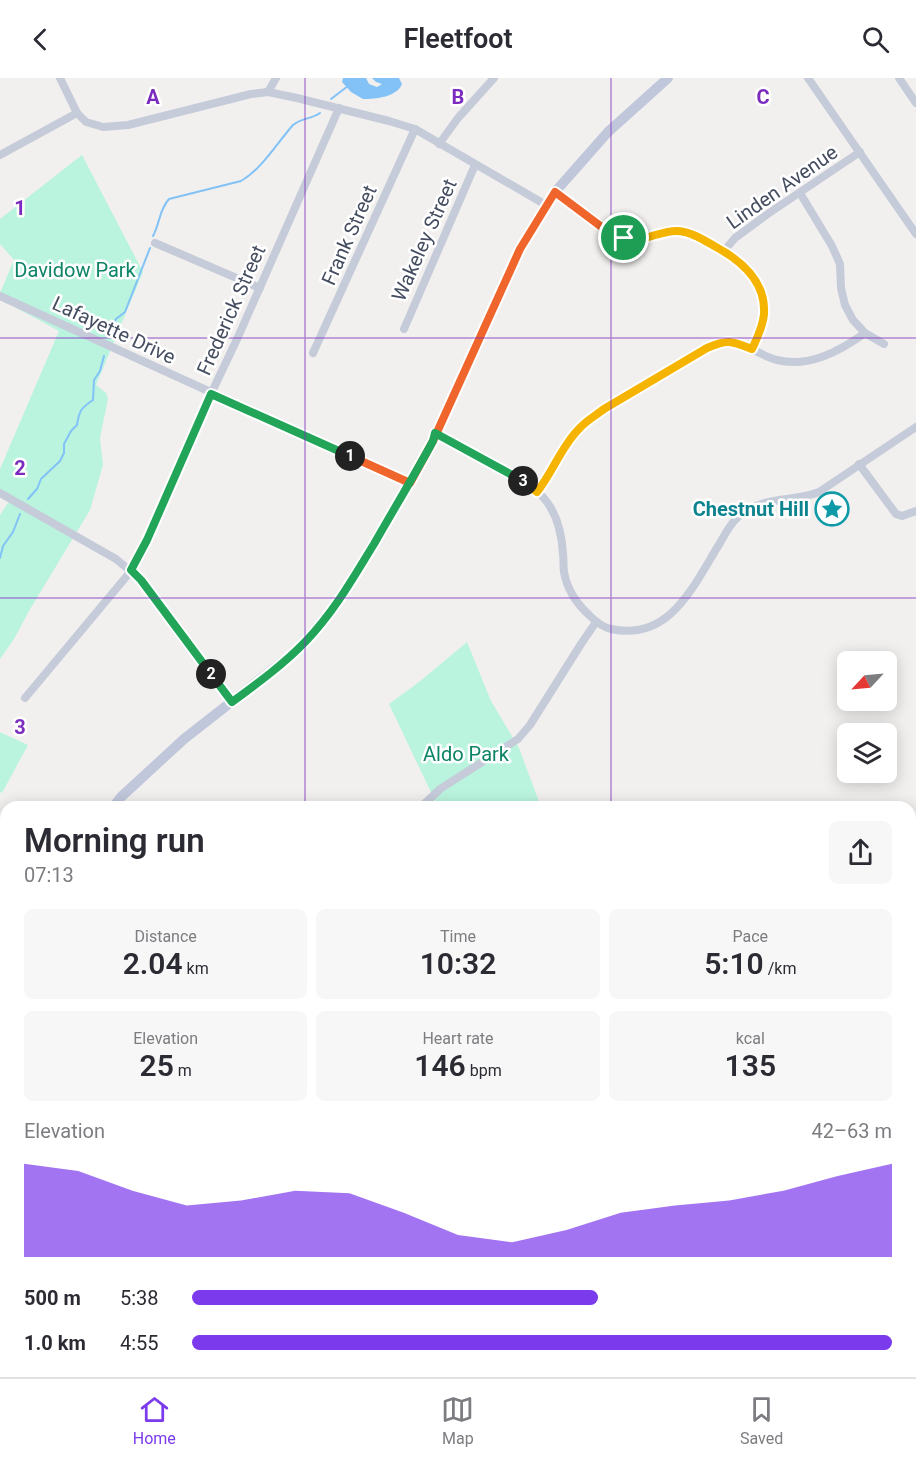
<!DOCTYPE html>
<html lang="en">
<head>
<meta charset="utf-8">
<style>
  body { margin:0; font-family:Roboto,sans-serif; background:#f7f7f7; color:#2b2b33; height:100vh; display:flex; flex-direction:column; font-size:22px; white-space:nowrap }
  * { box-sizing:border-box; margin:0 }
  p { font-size:20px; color:#7c7c81 }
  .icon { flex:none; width:33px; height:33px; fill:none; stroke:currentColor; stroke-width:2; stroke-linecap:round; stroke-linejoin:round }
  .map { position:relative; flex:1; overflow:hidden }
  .sheet { position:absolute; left:0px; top:723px; width:916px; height:576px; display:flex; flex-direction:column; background:#fff; border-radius:18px 18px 0 0; box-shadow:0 3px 15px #0003 }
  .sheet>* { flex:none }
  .needle { width:39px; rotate:244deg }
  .fabs { position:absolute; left:837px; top:573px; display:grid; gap:12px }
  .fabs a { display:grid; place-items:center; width:60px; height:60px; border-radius:9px; background:#fff; box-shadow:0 3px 15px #0003; font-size:30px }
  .pin { position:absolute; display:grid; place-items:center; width:51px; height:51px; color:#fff; margin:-26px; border:3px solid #fff; border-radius:50%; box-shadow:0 2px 6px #0007 }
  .km { position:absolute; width:30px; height:30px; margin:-15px; border-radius:50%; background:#222; color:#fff; font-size:16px; line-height:30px; text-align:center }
  .round { display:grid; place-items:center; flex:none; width:63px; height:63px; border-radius:9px; background:#f7f7f7 }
  .head { display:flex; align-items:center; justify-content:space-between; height:102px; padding:0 24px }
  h1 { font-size:33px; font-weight:600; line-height:45px }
  .metrics { display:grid; grid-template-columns:repeat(3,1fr); gap:9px; height:102px; padding:6px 24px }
  .metrics div { display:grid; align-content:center; border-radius:9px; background:#f7f7f7; text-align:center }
  .metrics b { font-size:30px; font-weight:600 }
  .metrics small { font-size:16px; font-weight:400 }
  .metrics p { font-size:16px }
  .chart { height:168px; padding:12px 24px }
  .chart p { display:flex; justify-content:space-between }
  .chart svg { width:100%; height:108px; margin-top:6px; fill:#7c3aed; opacity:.7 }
  ul { padding:0 24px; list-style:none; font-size:20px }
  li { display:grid; grid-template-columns:96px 72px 1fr; align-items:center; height:45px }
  li i { height:15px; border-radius:8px; background:#7c3aed }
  header { display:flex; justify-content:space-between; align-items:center; height:78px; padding:0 24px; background:#fff; font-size:27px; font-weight:600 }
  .tab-bar { display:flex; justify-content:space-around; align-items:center; height:84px; border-top:2px solid #e1e1e2; background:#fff; font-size:16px; color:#7c7c81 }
  .tab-bar a { display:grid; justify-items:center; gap:3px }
  .tab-bar .active { color:#7c3aed }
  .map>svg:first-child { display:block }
  .green { fill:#baf4df }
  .water { fill:#82c2f6 }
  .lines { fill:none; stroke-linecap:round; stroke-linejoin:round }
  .stream { stroke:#82c2f6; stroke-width:2 }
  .street { stroke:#c5cbd9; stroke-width:8 }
  .secondary { stroke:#c0c7db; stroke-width:10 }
  .split-1-casing { stroke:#fff; stroke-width:12 }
  .split-2-casing { stroke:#fff; stroke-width:12 }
  .split-3-casing { stroke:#fff; stroke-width:12 }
  .split-4-casing { stroke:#fff; stroke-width:12 }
  .split-1 { stroke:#f0652b; stroke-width:8 }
  .split-2 { stroke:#22a559; stroke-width:8 }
  .split-3 { stroke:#22a559; stroke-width:8 }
  .split-4 { stroke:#f5b400; stroke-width:8 }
  .grid { fill:none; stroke:#7b2cbf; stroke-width:1.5; stroke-opacity:0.55 }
  .labels { text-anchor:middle; stroke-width:5; stroke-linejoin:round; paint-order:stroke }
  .street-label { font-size:20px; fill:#454d60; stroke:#fff }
  .park-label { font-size:20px; fill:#0d8466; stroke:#fff }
  .culture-label { font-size:20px; font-weight:bold; fill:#0d838f; stroke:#fff; text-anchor:end }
  .grid-label { font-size:20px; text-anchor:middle; font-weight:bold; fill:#7b2cbf; stroke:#fff; stroke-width:5; stroke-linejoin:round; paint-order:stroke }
</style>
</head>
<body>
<header><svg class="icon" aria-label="back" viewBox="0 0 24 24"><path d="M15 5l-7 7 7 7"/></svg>Fleetfoot<svg class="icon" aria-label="search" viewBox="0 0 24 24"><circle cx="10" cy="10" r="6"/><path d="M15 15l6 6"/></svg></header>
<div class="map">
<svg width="916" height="1299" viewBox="0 0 916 1299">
  <rect width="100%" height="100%" fill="#f2f0ef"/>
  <g class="green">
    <path d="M 82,77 L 143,194 L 96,307 L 106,315 L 108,321 L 100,360 L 103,387 L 90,432 L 29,533 L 14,561 L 0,581 L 0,437 L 12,419 L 0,411 L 0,391 L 59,253 L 0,221 L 0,215 L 14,182 L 0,166 L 0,141 Z"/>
    <path d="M 467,564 L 491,623 L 519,670 L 541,729 L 438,729 L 389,626 L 419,604 Z"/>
    <path d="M 0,654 L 28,667 L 2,715 L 0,714 Z"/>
  </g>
  <path class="water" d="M 343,0 L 366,0 L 369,6 L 377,9 L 382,6 L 376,4 L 372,0 L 399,0 L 402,6 C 397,19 376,21 363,21 L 351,14 L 342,4 Z"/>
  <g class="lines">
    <g class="stream">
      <path d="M 331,21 L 348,8"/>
      <path d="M 153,158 C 160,145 159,132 169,121 L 241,103 C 262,91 277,65 293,47 C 301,40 312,41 320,35"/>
      <path d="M 108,258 L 116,241 L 125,234 L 150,170"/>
      <path d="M 28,421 L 37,411 L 41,401 L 60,383 L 64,375 L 64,366 L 71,353 L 77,347 C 79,333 81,330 93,322 L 94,302 L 100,293 L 104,278"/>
      <path d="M 0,480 L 3,468 L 13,454 L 20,436"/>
      <path d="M 910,1178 L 916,1178"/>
    </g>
    <g class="street">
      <path d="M 60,0 L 77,35 L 86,44 L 103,49 L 128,47 L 251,16 L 268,14 L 297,20 L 389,43 L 415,51 L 546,127"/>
      <path d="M 808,0 L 916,156"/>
      <path d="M 899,0 L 916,25"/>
      <path d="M 268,14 L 276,0"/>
      <path d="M 439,66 L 458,40 L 494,0"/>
      <path d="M 0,77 L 77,35"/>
      <path d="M 555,114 C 571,126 604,156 623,160 C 642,164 659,153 678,153 C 691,154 704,163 716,169 C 742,183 766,204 764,236 C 763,249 757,260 752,271"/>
      <path d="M 800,115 L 832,168 L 840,186 L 841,210 L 845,227 L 853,242 L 865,255 L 884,266"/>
      <path d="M 155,165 L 260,210"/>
      <path d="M 724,173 L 735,160 L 769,135 L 860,74"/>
      <path d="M 0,218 L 410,405"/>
      <path d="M 404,251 L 475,87"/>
      <path d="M 313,275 L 415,51"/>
      <path d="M 435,355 C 454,365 473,376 492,386 C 511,396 534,406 547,424 C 558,439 562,458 563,476 C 564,482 563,488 564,494 C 567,511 576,525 589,537 C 595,543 602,549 611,551 C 671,564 694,506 720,465 C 725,456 730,446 738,439 C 763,417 791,425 819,414 L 916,349"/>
      <path d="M 859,386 L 896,436 L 902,438 L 916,433"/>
      <path d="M 537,414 C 552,395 561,370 577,352 C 584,344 594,338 604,331 L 707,270 C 711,268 716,266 720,264 C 740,259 759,278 777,282 C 809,290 840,273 865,255"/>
      <path d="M 0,415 L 116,481 L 141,502 L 232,624"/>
      <path d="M 25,620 L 131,493 L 146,462 L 211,316 L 238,259 L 339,30"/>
      <path d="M 421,729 L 440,711 L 518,661 L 530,647 L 581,566 L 596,544"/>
      <path d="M 352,1293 L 360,1299"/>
      <path d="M 200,1299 L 206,1293"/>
    </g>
    <g class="secondary">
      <path d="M 113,729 L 121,719 L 184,661 L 295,574 L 333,532 L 346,511 L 405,413 L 433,363 L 520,171 L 546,127 L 555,114 L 608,54 L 668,0"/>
      <path d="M 0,956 L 6,938"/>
      <path d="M 0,1208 L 6,1219"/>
      <path d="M 45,1293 L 49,1299"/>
    </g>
  </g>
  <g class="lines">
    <defs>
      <path id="split-1" d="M 350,378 L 410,405 L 433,363 L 520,171 L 555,114 L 611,156 L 624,160"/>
      <path id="split-2" d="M 211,596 L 141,502 L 131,492 L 147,462 L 211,316 L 350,378"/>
      <path id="split-3" d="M 211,596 L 232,624 C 258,605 284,586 306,563 C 334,534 353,500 374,466 C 394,431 414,398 433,363 L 435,355 L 523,403"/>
      <path id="split-4" d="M 523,403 L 537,414 C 552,395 561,370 577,353 C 584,344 595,338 604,331 L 707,270 C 728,261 731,263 752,271 C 757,260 763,249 764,236 C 766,204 742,183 716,169 C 705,163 692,154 678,153 C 665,152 651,160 638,161 C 633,161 628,160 624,160"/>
    </defs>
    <use href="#split-1" class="split-1-casing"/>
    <use href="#split-2" class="split-2-casing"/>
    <use href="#split-3" class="split-3-casing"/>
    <use href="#split-4" class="split-4-casing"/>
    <use href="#split-1" class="split-1"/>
    <use href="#split-2" class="split-2"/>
    <use href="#split-3" class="split-3"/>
    <use href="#split-4" class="split-4"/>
  </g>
  <path class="grid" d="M 305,0 L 305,729M 611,0 L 611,729M 0,260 L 916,260M 0,520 L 916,520M 0,779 L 6,779M 910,779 L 916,779M 0,1039 L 6,1039M 910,1039 L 916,1039M 305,1293 L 305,1299M 611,1293 L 611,1299"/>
  <defs>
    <symbol id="sight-ring" viewBox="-11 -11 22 22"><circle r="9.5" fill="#fff" stroke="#0f9aa8" stroke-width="1.5"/><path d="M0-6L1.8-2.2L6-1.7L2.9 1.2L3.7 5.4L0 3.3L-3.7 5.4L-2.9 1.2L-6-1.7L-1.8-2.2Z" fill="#0f9aa8"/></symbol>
  </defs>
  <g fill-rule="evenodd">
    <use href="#sight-ring" x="813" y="412" width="38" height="38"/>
  </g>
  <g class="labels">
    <g class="street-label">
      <text transform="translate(782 109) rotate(-35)" y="7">Linden Avenue</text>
      <text transform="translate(349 157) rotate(-66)" y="7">Frank Street</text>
      <text transform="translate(424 162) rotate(-66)" y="7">Wakeley Street</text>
      <text transform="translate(231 232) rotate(-66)" y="7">Frederick Street</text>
      <text transform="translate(114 252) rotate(25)" y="7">Lafayette Drive</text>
    </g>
    <g class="park-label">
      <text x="75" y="199">Davidow Park</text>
      <text x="466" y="683">Aldo Park</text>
    </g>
    <g class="culture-label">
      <text x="809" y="438">Chestnut Hill</text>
    </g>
  </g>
  <g class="grid-label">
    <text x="153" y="26">A</text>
    <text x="458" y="26">B</text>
    <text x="763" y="26">C</text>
    <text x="20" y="137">1</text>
    <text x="20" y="397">2</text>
    <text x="20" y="656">3</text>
  </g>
</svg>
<div class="fabs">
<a><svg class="needle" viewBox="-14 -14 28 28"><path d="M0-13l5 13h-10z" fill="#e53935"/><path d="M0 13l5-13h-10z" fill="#7c7c81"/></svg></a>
<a><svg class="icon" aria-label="layers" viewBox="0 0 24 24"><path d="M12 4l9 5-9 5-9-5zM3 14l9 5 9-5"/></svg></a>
</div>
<div class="pin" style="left:624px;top:160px;background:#1e9e55"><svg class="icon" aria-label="arrive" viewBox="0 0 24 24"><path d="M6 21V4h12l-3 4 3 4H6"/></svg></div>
<b class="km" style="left:350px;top:378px">1</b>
<b class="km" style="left:211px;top:596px">2</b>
<b class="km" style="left:523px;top:403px">3</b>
<section class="sheet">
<div class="head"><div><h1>Morning run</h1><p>07:13</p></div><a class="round"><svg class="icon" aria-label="share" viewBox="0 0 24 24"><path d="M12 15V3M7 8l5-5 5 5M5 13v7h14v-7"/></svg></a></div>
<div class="metrics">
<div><p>Distance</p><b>2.04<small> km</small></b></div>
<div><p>Time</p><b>10:32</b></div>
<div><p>Pace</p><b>5:10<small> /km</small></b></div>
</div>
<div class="metrics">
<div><p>Elevation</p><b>25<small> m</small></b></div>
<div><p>Heart rate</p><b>146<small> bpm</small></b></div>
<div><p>kcal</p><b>135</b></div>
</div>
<div class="chart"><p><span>Elevation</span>42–63 m</p>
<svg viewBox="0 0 160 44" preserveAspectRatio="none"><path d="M0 44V6L10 9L20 17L30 23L40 21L50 17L60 18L70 26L80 35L90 38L100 33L110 26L120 23L130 21L140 17L150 11L160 6V44z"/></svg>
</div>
<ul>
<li><b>500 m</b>5:38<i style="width:58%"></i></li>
<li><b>1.0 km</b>4:55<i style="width:100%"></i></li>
</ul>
</section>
</div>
<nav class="tab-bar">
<a class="active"><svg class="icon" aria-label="home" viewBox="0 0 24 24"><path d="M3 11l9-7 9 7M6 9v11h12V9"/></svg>Home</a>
<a><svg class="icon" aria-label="map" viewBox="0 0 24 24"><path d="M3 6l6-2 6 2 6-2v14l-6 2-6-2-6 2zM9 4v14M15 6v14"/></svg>Map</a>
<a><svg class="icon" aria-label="saved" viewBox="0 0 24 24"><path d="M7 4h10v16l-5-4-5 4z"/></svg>Saved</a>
</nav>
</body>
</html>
